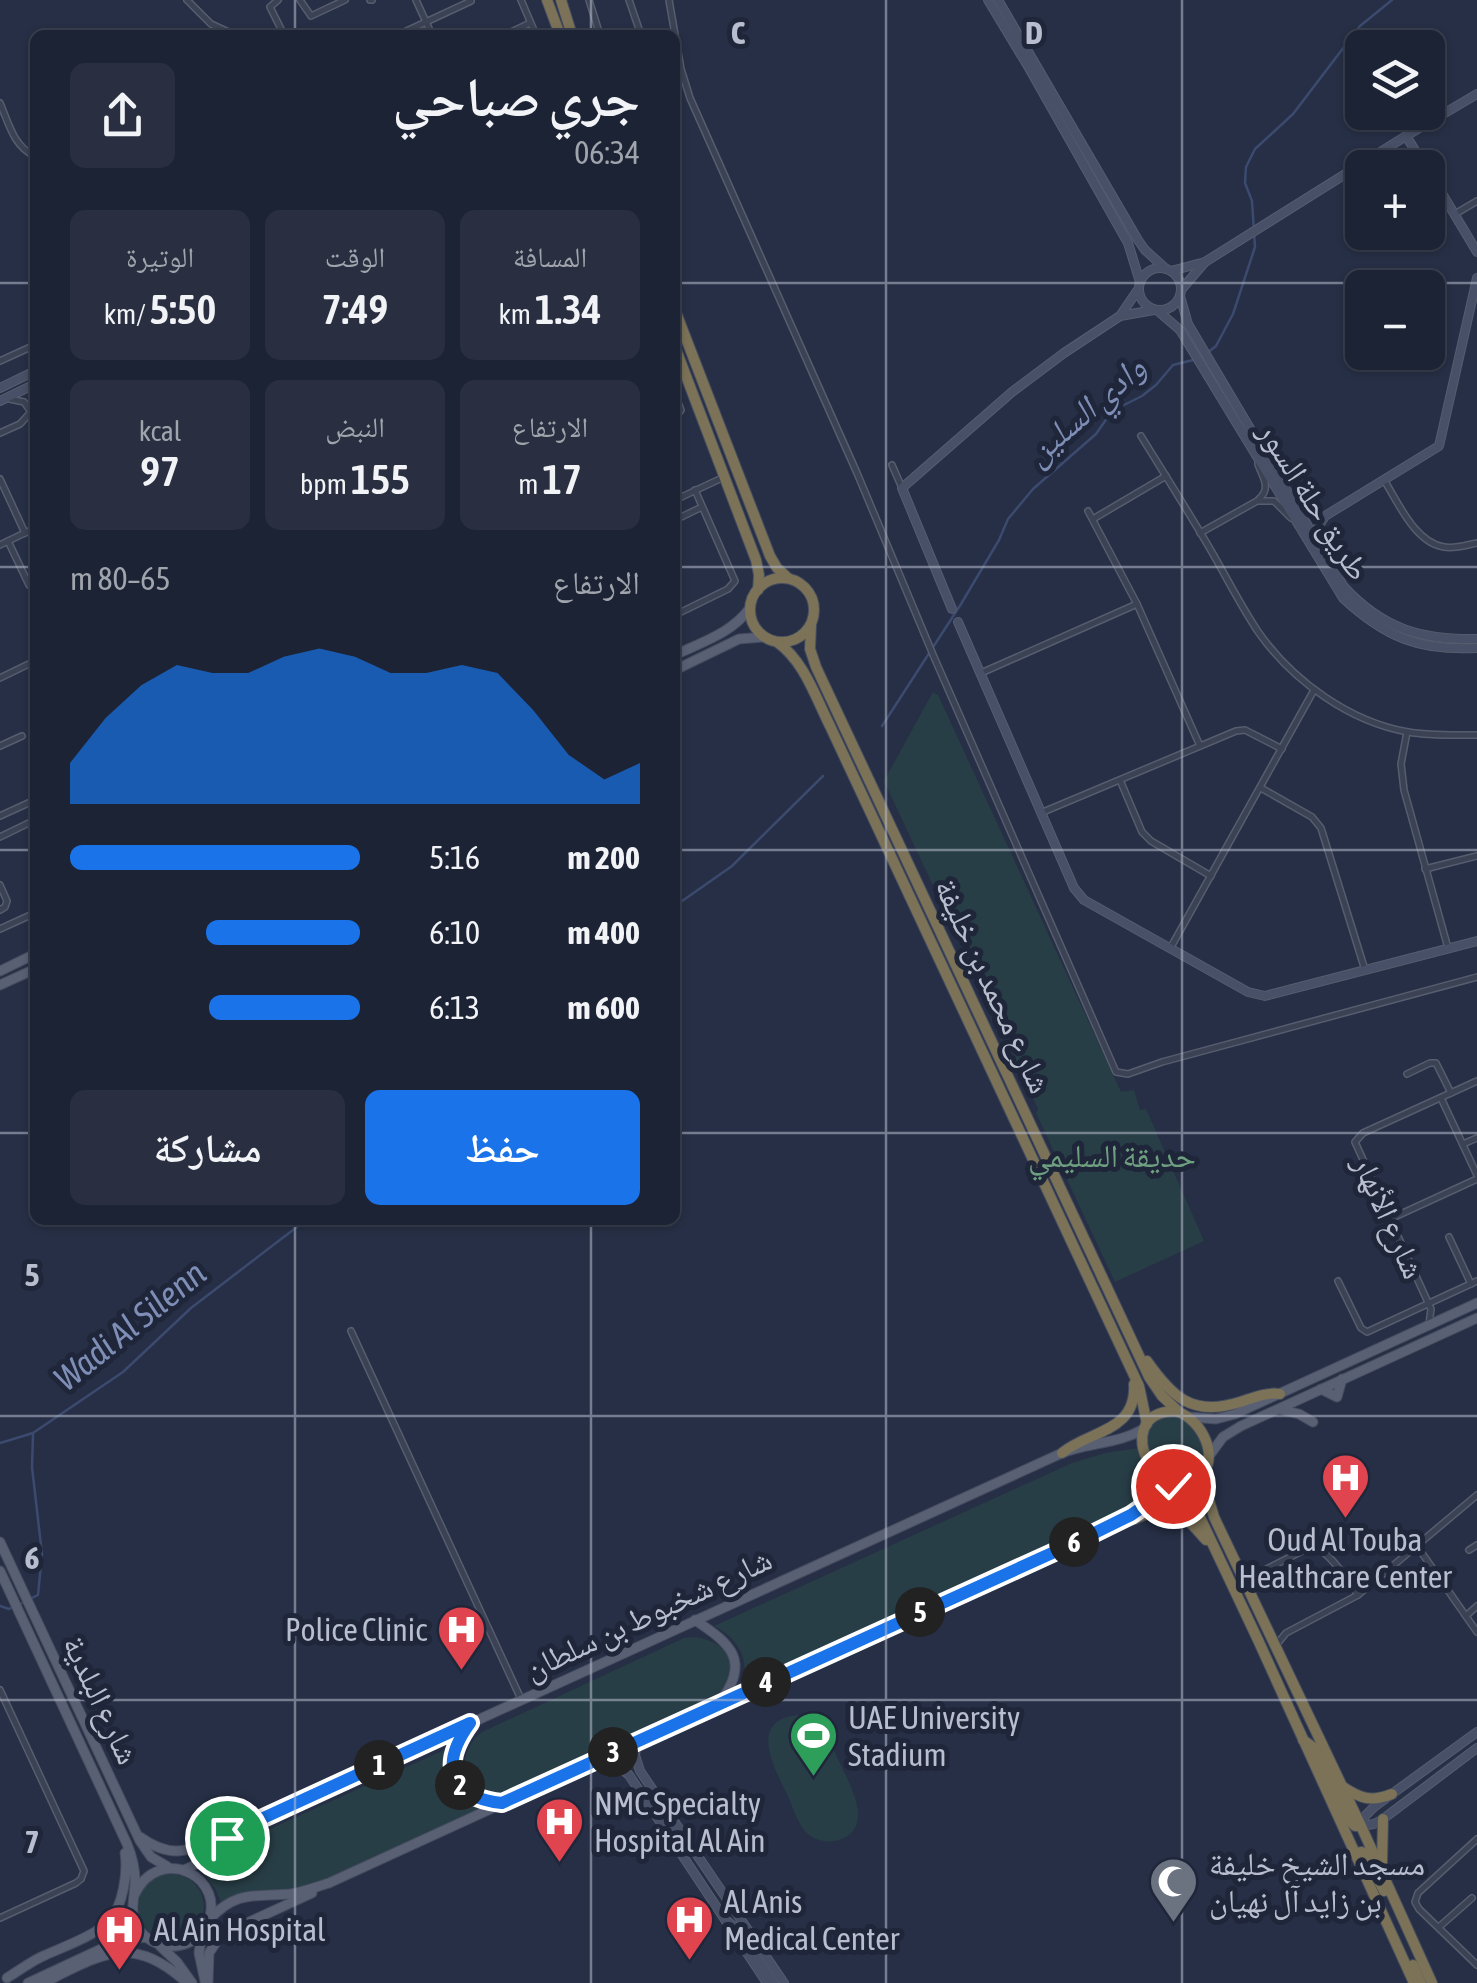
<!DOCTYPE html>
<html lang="ar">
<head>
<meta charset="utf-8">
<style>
  body { margin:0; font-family:"Asap Condensed","Noto Naskh Arabic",sans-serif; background:#292f40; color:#f1f3f6; direction:rtl; height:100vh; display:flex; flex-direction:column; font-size:38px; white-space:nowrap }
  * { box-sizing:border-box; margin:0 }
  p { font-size:32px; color:#a0a4ac }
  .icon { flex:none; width:55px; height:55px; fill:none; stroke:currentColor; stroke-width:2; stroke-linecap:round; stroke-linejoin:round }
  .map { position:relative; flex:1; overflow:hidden; direction:ltr }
  .sheet { position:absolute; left:30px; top:30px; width:650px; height:1195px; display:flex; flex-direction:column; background:#1c2334; border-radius:15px; box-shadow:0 2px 8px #0004,0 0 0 2px #3a404f; direction:rtl }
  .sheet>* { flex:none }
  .fabs { position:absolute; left:1345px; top:30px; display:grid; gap:20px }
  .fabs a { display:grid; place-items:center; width:100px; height:100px; border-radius:15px; background:#1c2334; box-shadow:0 2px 8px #0004,0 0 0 2px #3a404f; font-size:50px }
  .pin { position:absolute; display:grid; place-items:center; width:85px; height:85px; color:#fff; margin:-42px; border:5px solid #fff; border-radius:50%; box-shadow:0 2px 10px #0007 }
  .km { position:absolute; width:50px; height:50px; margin:-25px; border-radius:50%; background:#222; color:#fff; font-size:28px; line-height:50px; text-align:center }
  .round { display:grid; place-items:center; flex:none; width:105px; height:105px; border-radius:15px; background:#292f40 }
  .headline { display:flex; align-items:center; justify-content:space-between; height:170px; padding:0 40px }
  h1 { font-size:55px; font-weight:600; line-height:75px }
  .figures { display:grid; grid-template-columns:repeat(3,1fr); gap:15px; height:170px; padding:10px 40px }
  .figures div { display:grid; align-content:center; border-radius:15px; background:#292f40; text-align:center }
  .figures b { font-size:42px; font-weight:600 }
  .figures small { font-size:28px; font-weight:400 }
  .figures p { font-size:28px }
  .chart { height:280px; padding:20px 40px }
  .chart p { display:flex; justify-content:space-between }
  .chart svg { width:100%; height:180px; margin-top:10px; fill:#1a73e8; opacity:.7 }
  .primary-button { display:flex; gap:20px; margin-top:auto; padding:20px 40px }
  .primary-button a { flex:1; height:115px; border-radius:15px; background:#1a73e8; color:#fff; font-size:40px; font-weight:600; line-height:115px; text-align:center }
  .primary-button a+a { background:#292f40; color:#f1f3f6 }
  ul { padding:0 40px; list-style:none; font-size:32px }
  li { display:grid; grid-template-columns:160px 120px 1fr; align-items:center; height:75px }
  li i { height:25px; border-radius:12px; background:#1a73e8 }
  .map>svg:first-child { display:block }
  .green { fill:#283e46 }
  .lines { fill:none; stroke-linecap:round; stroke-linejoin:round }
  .stream { stroke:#3b4a6e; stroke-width:2.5 }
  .street-casing { stroke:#565d6f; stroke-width:8 }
  .secondary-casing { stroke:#565d6f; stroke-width:10 }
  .primary-casing { stroke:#444b5e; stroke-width:11 }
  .highway-casing { stroke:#454c5f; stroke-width:12 }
  .street { stroke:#3b4254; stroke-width:5 }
  .secondary { stroke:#485067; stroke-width:8 }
  .primary { stroke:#596074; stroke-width:9 }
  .highway { stroke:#7b7257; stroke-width:10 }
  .route-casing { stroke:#fff; stroke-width:20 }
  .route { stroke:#1a73e8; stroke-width:12 }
  .grid { fill:none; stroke:#b8bece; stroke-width:2.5; stroke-opacity:0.55 }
  .labels { text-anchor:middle; stroke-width:10; stroke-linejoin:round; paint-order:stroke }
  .street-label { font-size:32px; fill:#b8bece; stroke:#1f263a }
  .park-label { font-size:32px; fill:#6ea080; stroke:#1f263a }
  .poi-label { font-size:32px; fill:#b8bece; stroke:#1f263a; text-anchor:start }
  .water-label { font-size:35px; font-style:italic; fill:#7e8eb6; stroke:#1f263a }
  .grid-label { font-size:32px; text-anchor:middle; font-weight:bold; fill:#b8bece; stroke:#1f263a; stroke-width:10; stroke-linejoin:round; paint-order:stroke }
</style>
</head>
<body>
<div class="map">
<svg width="1477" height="1983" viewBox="0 0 1477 1983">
  <rect width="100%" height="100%" fill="#262f45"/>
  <g class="green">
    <path d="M 933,692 L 938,695 L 1121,1092 L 1134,1090 L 1140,1110 L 1146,1109 L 1204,1241 L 1115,1282 L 1036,1113 L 1038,1109 L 884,781 Z"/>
    <path d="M 1173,1415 C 1196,1424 1203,1441 1205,1464 L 1193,1480 L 1179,1484 C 1155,1472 1147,1460 1146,1432 L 1157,1419 Z"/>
    <path d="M 1139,1448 L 1148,1473 L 1162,1493 L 1136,1511 L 744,1689 C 749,1661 740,1639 714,1626 L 1072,1463 L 1105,1453 Z"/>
    <path d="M 693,1637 C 711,1638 736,1651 733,1673 C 731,1682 721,1695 716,1703 L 505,1798 C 465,1803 451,1756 482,1732 L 684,1638 Z"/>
    <path d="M 799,1715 C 807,1717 814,1719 820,1725 C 828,1733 833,1748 838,1759 C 848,1782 877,1827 839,1840 C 829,1843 817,1841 809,1835 C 798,1826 793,1807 787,1794 C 774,1768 747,1719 799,1715 Z"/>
    <path d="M 453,1746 C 455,1777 451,1795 482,1810 L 316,1887 L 267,1893 L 223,1907 L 215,1888 L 204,1875 C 219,1863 230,1850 246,1840 Z"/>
    <circle cx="171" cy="1907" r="33"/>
  </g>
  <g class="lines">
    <g class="stream">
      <path d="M 882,726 L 961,604 L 999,540 L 1008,519 L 1033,489 L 1096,434 L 1112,411 L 1142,396 L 1156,385 L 1173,365 L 1201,358 L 1216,346 L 1233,314 L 1255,247 L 1252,201 L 1245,183 L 1246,167 L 1255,149 L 1293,114 L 1360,26 L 1392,0"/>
      <path d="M 675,906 L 732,866 L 823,776"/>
      <path d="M 0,1443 L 33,1433 L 123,1372 L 191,1308 L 306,1220"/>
      <path d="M 20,1604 L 38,1595 L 42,1554 L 32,1467 L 33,1434"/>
      <path d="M 0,1606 L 9,1609 L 13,1607"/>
    </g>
    <defs>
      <g id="street">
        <path d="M 187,0 L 211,24 L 235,35"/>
        <path d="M 278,0 L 270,7 L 284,35"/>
        <path d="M 300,0 L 311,16 L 345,0"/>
        <path d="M 370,0 L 372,0"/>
        <path d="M 416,0 L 432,35"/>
        <path d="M 521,0 L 536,35"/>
        <path d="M 589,0 L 600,35"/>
        <path d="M 629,0 L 641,35"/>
        <path d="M 669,0 L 681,69 L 690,98 L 857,473 L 934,657 L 1116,1072 L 1128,1074 L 1162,1062 L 1477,977"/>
        <path d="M 398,35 L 471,1"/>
        <path d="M 505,35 L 530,23"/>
        <path d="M 0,103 C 9,124 14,147 35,156"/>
        <path d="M 1455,214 L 1477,201"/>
        <path d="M 0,361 L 35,345"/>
        <path d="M 675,395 L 681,410 L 675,418"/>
        <path d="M 10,399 L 24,402 L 31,412"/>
        <path d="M 35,408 L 30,415 L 35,423"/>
        <path d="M 0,433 L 20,424 L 30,413"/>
        <path d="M 1141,436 C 1165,475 1190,514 1213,554 C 1228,580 1242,608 1259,633 C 1293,681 1350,722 1408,732 C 1431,736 1454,735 1477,735"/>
        <path d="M 1258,464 C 1262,477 1272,487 1259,499"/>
        <path d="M 892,465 L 902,488"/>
        <path d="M 0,479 L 25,533"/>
        <path d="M 1384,480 C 1398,502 1415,543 1444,547 C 1455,549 1466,545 1477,543"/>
        <path d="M 675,500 L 722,478"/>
        <path d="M 1088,511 L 1137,604 L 1200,746"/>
        <path d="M 1093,519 L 1166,476"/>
        <path d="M 675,520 L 702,507"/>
        <path d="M 1200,533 L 1257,501 L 1274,501 L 1291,518"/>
        <path d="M 8,541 L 29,585"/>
        <path d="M 0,545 L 35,528"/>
        <path d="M 675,615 L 728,589 L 735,581 L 695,490"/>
        <path d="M 981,673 L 1137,604"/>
        <path d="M 0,678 L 35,661"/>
        <path d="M 1407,732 L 1401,764 L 1404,790 L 1448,948"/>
        <path d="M 0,746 L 22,736"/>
        <path d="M 1120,780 L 1142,832 L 1151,841 L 1211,876"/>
        <path d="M 1261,788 L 1312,817 L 1321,828 L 1365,970"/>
        <path d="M 1043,812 L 1236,731 L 1245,730 L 1282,749"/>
        <path d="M 0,816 L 35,800"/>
        <path d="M 0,837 L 35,820"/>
        <path d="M 1425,869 L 1477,856"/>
        <path d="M 0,885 L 7,901 L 5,907 L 0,910"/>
        <path d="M 0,929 L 35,913"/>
        <path d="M 1171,947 L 1314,690"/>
        <path d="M 1407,1074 L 1430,1063 L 1436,1063 L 1451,1093"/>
        <path d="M 1441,1098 L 1477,1175"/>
        <path d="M 1463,1144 L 1477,1138"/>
        <path d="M 1390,1219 L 1477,1179"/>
        <path d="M 219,1220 L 220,1222"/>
        <path d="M 1449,1237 L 1471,1284"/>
        <path d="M 1338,1281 L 1361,1328 L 1367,1332 L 1477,1281"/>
        <path d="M 1429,1324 L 1431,1309 L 1355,1142 L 1363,1133 L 1477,1081"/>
        <path d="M 351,1331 L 521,1699"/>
        <path d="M 1417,1546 L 1477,1632"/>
        <path d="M 1469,1550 L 1477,1545"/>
        <path d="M 1247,1579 L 1314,1545 C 1332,1556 1347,1578 1358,1595"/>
        <path d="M 1467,1615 L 1477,1606"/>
        <path d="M 1277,1644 L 1286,1633 L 1358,1595 L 1477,1495"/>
        <path d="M 0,1690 L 84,1871 L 81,1879 L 76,1883 L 0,1918"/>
        <path d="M 1477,1839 L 1418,1893 L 1415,1902 L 1419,1909 L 1477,1965"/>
        <path d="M 1439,1927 L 1472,1898"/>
      </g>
      <g id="secondary">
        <path d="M 988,0 L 1029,68 L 1128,243 L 1140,282"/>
        <path d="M 998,0 L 1138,240 L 1145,250 L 1166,269"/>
        <path d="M 1406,136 L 1426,168"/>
        <path d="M 1428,170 L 1477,252"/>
        <circle cx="1160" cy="289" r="21"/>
        <path d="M 1171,271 L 1205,262"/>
        <path d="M 1181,290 L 1205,262 L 1406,136 L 1477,94"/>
        <path d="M 1180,296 L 1188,324 L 1344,587 C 1383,629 1421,640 1477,639"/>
        <path d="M 1158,311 L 1180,330 L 1343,598 C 1385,637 1419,651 1477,648"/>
        <path d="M 1120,316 L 1137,291"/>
        <path d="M 0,388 L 35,371"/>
        <path d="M 0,401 L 35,384"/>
        <path d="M 1319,539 L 1318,527 L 1325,516 L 1439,446 L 1477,278"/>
        <path d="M 952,609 L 902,488 L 1012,392 L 1064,353 L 1120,316 L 1154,310"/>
        <path d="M 958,622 L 1074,888 L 1084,900 L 1248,992 L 1265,996 L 1477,941"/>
        <path d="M 637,1741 L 635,1755 L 640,1771 L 784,1983"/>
        <path d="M 598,1759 L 613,1762 L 629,1775 L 767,1983"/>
        <path d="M 648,1804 L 655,1804 L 672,1828 L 682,1832"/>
        <path d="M 1361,1826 L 1365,1816 L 1374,1807 L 1477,1732"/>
        <path d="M 1361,1826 L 1374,1824 L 1383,1819 L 1477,1748"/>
        <path d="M 727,1921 L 737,1929 L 774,1983"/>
      </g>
      <g id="primary">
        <path d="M 675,655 C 702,642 732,633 750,608"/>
        <path d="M 675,670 L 739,639 L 764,637"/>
        <path d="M 0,971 L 35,954"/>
        <path d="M 0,985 L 35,969"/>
        <path d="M 1321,1389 L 1337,1397 L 1342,1379"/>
        <path d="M 1279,1409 L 1299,1414 L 1313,1422"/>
        <path d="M 1190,1417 L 1216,1419 L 1235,1414 L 1477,1303"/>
        <path d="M 1209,1456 L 1223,1437 L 1241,1426 L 1477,1318"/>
        <path d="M 0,1542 L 140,1841 L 151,1857 L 168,1867"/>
        <path d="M 0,1571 L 127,1844 C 132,1856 135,1868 135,1881 C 135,1897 129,1912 137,1926 C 152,1953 192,1953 206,1926 C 231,1878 158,1841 134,1896"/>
        <path d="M 695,1620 C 731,1644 751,1661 720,1702"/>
        <path d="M 468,1725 C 441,1763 449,1797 498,1803"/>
        <path d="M 140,1837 C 175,1862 192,1849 227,1832"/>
        <path d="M 184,1870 C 209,1860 224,1838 248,1825 L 1062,1453 C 1089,1442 1120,1444 1145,1428"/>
        <path d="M 209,1920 C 236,1890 255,1897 290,1894 C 303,1892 316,1887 329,1883 L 1071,1543 L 1131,1515 L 1173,1486"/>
        <path d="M 103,1932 L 119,1922 L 132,1909"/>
        <path d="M 202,1932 L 199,1953 L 205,1981"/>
        <path d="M 160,1946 L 177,1962 L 192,1983"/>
        <path d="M 7,1978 C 18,1971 29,1963 41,1957 C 60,1948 96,1936 110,1920 C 123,1905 128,1873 125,1853"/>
        <path d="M 28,1983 L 116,1942 L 145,1937"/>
        <path d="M 43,1983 C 101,1955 131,1932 187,1983"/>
        <path d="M 208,1983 L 209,1953 L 221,1935 L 312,1893"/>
      </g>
      <g id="highway">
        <path d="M 547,0 L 560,35"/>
        <path d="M 561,0 L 572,35"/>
        <path d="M 675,310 L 770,556 L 777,568 L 788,578"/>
        <path d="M 675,347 L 756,560 L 759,575 L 758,590"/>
        <circle cx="782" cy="610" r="32"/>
        <path d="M 811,625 L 810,649 L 816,667 L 1149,1377 L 1162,1396 L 1179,1412"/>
        <path d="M 777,642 C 804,661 815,696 830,726 L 1139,1386 L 1147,1424"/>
        <path d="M 1147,1361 C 1173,1398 1193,1417 1240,1402 C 1253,1398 1266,1392 1280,1394"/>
        <path d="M 1175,1411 C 1199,1417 1219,1452 1203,1474 C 1167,1525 1103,1413 1175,1411 Z"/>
        <path d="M 1062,1453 C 1090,1430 1137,1432 1134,1384"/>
        <path d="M 1205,1473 L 1208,1497 L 1214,1517 L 1361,1826 L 1432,1983"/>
        <path d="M 1178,1486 L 1198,1513 L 1258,1640 L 1414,1983"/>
        <path d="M 1121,1520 C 1131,1521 1135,1519 1144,1515 C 1176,1501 1187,1519 1206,1540"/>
        <path d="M 1303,1740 L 1313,1747 L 1349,1820 L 1355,1826 L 1361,1826"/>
        <path d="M 1343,1787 C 1361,1799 1372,1802 1392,1794"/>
        <path d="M 1355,1853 L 1362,1852 L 1366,1855 L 1384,1891"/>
        <path d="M 1382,1863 L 1383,1819"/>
        <path d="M 1413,1965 L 1421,1983"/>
      </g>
    </defs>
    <use href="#street" class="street-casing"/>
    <use href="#secondary" class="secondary-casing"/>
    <use href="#primary" class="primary-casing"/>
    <use href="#highway" class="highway-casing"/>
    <use href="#street" class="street"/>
    <use href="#secondary" class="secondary"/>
    <use href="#primary" class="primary"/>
    <use href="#highway" class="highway"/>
  </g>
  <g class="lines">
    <defs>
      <path id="route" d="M 227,1838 L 248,1825 L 470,1723 C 440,1764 448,1797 502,1803 L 1072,1544 L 1131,1515 L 1173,1486"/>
    </defs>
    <use href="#route" class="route-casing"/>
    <use href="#route" class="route"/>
  </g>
  <path class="grid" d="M 295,0 L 295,35M 591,0 L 591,35M 886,0 L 886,1983M 1182,0 L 1182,1983M 0,283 L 35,283M 675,283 L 1477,283M 0,567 L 35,567M 675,567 L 1477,567M 0,850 L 35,850M 675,850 L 1477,850M 0,1133 L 35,1133M 675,1133 L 1477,1133M 295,1220 L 295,1983M 591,1220 L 591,1983M 0,1416 L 1477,1416M 0,1700 L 1477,1700"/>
  <defs>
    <symbol id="hospital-pin" viewBox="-11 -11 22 30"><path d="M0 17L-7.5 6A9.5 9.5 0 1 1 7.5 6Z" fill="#e0444e" stroke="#1f263a"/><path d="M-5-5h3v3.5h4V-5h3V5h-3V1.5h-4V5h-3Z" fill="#fff"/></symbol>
    <symbol id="stadium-pin" viewBox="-11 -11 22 30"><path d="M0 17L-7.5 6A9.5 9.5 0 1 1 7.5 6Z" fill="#2e9e5b" stroke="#1f263a"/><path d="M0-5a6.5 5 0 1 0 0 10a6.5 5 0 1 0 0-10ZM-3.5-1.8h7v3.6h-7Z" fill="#fff"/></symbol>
    <symbol id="mosque-pin" viewBox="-11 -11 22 30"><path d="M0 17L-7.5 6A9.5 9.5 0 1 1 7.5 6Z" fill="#6b7280" stroke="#1f263a"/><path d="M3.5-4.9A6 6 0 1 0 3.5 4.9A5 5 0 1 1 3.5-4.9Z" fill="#fff"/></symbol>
  </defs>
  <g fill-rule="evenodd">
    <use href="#hospital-pin" x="1318" y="1450" width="55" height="75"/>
    <use href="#hospital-pin" x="434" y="1602" width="55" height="75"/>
    <use href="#stadium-pin" x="786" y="1708" width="55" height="75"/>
    <use href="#hospital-pin" x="532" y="1794" width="55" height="75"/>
    <use href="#mosque-pin" x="1146" y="1854" width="55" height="75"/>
    <use href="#hospital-pin" x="662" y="1892" width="55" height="75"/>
    <use href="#hospital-pin" x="92" y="1902" width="55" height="75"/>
  </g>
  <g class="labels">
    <g class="street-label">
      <text transform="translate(1314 501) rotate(58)" y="11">طريق حلة السور</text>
      <text transform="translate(993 986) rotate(65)" y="11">شارع محمد بن خليفة</text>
      <text transform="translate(1389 1217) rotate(66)" y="11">شارع الأنهار</text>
      <text transform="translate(648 1614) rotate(-25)" y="11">شارع شخبوط بن سلطان</text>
      <text transform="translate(101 1700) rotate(65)" y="11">شارع البلدية</text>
    </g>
    <g class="park-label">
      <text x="1112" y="1167">حديقة السليمي</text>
    </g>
    <g class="poi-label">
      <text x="1345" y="1551" text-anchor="middle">Oud Al Touba<tspan x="1345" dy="37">Healthcare Center</tspan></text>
      <text x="427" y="1641" text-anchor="end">Police Clinic</text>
      <text x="848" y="1729">UAE University<tspan x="848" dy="37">Stadium</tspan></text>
      <text x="594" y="1815">NMC Specialty<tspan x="594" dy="37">Hospital Al Ain</tspan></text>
      <text x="1209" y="1875">مسجد الشيخ خليفة<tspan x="1209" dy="37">بن زايد آل نهيان</tspan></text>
      <text x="724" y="1913">Al Anis<tspan x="724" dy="37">Medical Center</tspan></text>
      <text x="154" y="1941">Al Ain Hospital</text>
    </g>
    <g class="water-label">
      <text transform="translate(1085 410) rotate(-41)" y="12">وادي السلين</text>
      <text transform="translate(130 1326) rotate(-39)" y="12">Wadi Al Silenn</text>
    </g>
  </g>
  <g class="grid-label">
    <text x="738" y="44">C</text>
    <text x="1034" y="44">D</text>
    <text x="32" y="1286">5</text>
    <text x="32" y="1569">6</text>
    <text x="32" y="1853">7</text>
  </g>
</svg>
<div class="fabs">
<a><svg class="icon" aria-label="layers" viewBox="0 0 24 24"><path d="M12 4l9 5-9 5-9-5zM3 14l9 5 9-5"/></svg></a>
<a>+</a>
<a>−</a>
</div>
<div class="pin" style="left:227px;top:1838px;background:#1e9e55"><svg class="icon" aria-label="arrive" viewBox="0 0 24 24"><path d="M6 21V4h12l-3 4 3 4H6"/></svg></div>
<div class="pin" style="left:1173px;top:1486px;background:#d93025"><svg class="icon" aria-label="check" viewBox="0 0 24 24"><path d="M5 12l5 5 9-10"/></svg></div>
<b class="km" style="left:379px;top:1765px">1</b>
<b class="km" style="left:460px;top:1785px">2</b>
<b class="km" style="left:613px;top:1752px">3</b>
<b class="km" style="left:766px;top:1682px">4</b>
<b class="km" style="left:920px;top:1612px">5</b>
<b class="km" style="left:1074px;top:1542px">6</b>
<section class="sheet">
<div class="headline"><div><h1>جري صباحي</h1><p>06:34</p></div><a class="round"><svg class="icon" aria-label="share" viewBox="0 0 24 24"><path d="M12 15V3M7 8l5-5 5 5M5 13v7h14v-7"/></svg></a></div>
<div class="figures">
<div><p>المسافة</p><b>1.34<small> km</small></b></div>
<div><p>الوقت</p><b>7:49</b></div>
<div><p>الوتيرة</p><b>5:50<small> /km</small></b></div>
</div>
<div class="figures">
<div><p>الارتفاع</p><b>17<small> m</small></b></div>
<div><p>النبض</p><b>155<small> bpm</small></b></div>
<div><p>kcal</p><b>97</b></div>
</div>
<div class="chart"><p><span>الارتفاع</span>65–80 m</p>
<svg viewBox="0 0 160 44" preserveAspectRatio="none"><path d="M0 44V34L10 23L20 15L30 10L40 12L50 12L60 8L70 6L80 8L90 12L100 12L110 10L120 12L130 21L140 32L150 38L160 34V44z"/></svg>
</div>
<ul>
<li><b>200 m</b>5:16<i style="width:100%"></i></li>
<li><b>400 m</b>6:10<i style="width:53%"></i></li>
<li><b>600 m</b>6:13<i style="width:52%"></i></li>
</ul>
<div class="primary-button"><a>حفظ</a><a>مشاركة</a></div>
</section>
</div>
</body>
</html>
